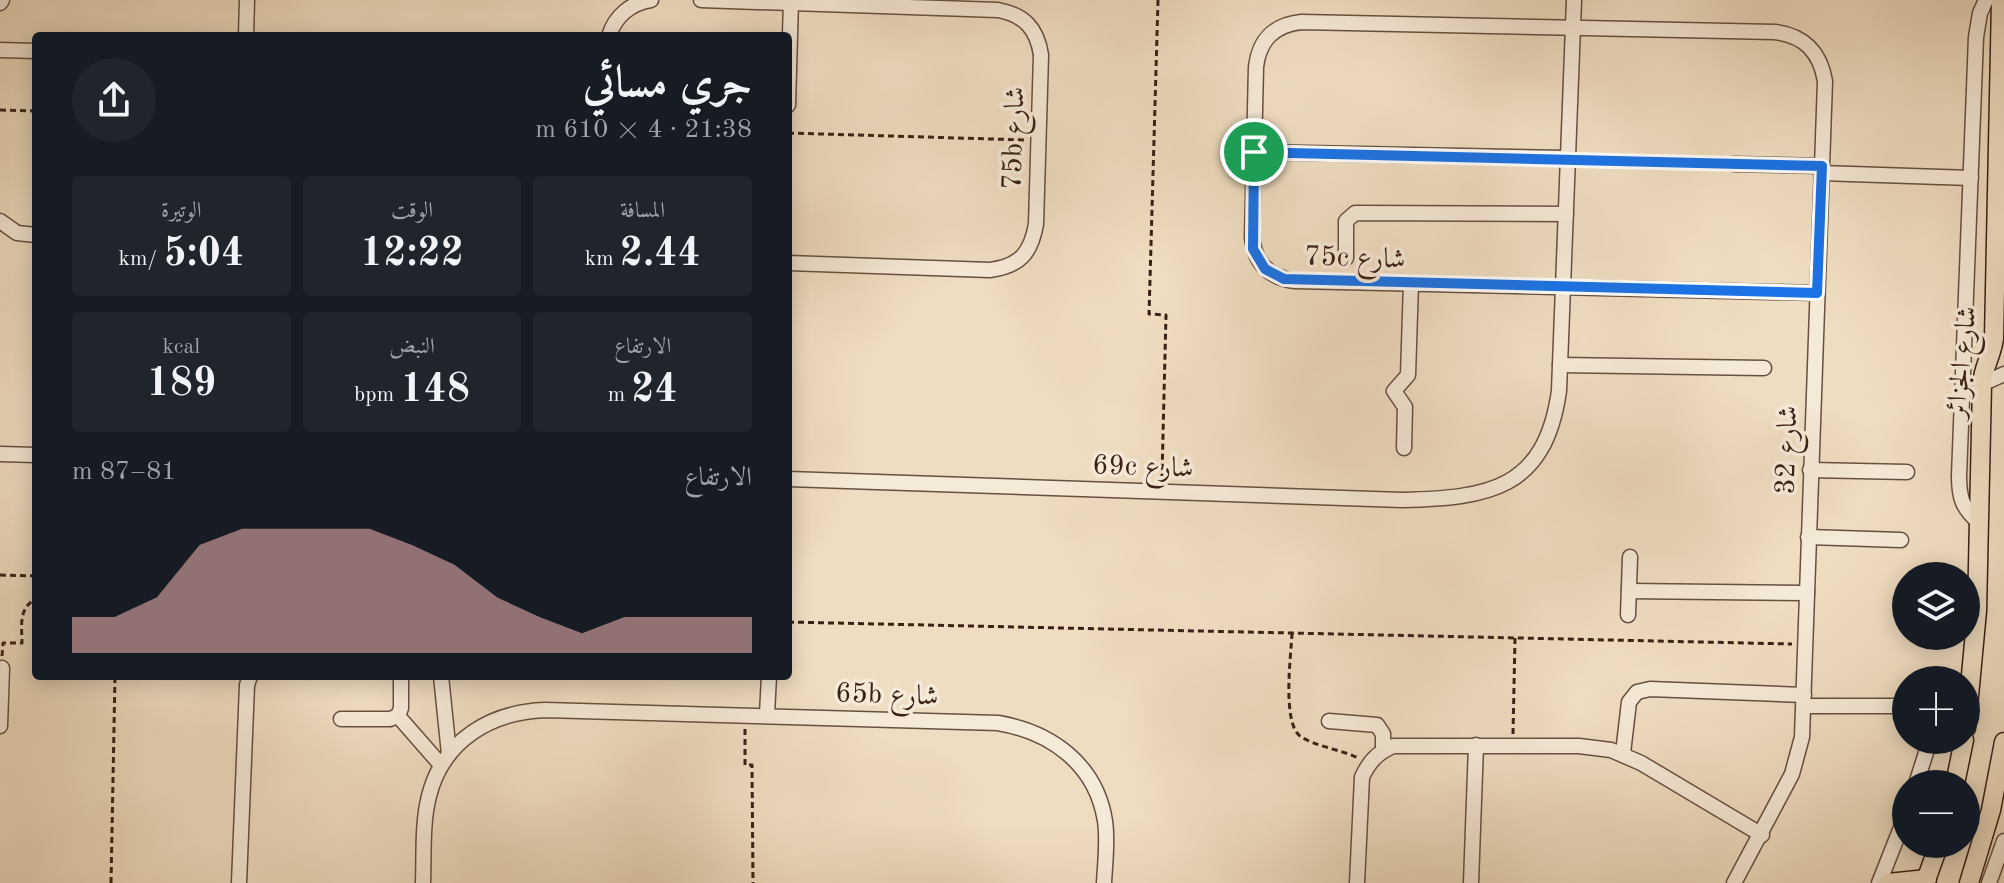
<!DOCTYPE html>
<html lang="ar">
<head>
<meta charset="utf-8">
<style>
  body { margin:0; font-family:"Old Standard TT",Amiri,serif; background:#20242c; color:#f1f3f6; direction:rtl; height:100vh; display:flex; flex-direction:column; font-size:30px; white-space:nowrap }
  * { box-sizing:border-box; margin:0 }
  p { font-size:26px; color:#9ea1a6 }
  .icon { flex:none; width:44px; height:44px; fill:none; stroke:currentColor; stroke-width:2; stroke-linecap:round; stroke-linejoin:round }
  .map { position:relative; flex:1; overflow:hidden; direction:ltr }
  .side { position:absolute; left:32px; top:32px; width:760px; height:648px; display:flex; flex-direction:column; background:#171b24; border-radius:8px; box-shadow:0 4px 20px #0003; direction:rtl }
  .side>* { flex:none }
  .tools { position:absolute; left:1892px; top:562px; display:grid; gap:16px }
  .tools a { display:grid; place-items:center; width:88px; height:88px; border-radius:50%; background:#171b24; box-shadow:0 4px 20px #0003; font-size:40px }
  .pin { position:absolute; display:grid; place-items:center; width:68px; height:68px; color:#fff; margin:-34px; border:4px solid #fff; border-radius:50%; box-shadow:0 2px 8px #0007 }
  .round { display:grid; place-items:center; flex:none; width:84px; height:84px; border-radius:42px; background:#20242c }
  .head { display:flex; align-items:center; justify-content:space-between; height:136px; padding:0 40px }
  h1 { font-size:44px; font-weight:700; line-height:60px }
  .figures { display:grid; grid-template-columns:repeat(3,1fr); gap:12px; height:136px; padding:8px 40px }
  .figures div { display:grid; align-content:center; border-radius:8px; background:#20242c; text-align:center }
  .figures b { font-size:40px; font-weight:700 }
  .figures small { font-size:22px; font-weight:400 }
  .figures p { font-size:22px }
  .chart { height:224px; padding:16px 40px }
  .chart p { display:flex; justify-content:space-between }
  .chart svg { width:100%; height:144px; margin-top:8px; fill:#c59692; opacity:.7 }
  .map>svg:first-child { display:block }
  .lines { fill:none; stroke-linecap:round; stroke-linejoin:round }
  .minor-casing { stroke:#675041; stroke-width:17 }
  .major-casing { stroke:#3a2116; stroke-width:21 }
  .path { stroke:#3a2116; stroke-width:3; stroke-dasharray:6 4; stroke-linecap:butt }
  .minor { stroke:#f5e9d7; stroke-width:14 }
  .major { stroke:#efddc1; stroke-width:18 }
  .route-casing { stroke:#fff; stroke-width:16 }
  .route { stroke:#1a73e8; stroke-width:10 }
  .labels { text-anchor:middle; stroke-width:7; stroke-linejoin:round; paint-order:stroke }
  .street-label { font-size:28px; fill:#3a2116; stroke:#f5e9d7 }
</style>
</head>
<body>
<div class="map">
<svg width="2004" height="883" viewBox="0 0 2004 883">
  <rect width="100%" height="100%" fill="#efddc1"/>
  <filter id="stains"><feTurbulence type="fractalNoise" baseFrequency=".0025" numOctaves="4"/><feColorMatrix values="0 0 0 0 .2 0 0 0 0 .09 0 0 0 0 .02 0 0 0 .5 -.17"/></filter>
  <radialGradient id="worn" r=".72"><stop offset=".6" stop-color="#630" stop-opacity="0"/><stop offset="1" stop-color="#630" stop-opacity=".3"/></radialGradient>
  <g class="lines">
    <defs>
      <g id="minor">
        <path d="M 701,0 L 998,10 C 1024,15 1037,28 1041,55 L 1036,224 C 1031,253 1020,266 990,270 L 788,263"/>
        <path d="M 0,3 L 2,0"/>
        <path d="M 246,36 L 247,0"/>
        <path d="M 609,36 C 615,16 631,3 651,0"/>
        <path d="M 0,50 L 36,51"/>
        <path d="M 788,105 L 791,0"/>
        <path d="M 1254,152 L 1568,158"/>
        <path d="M 1734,164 L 1822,166"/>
        <path d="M 1821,173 L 1971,178"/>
        <path d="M 0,221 L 17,233 L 36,235"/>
        <path d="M 1346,258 L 1346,221 L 1355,213 L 1566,214"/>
        <path d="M 1560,365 L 1764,368"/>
        <path d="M 1982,384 L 2004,374"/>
        <path d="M 1404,448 L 1405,407 L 1394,391 L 1408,375 L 1411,283"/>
        <path d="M 0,454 L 36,455"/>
        <path d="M 1810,470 L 1907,472"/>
        <path d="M 788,479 L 1402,500 C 1488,498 1545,490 1559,391 L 1574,0"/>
        <path d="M 1980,524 C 1963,508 1959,500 1959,476 L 1976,37 L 1980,13 L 1986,0"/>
        <path d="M 1808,537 L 1901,540"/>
        <path d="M 1629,591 L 1807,593"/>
        <path d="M 1628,615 L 1630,557"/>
        <path d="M 441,676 L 449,754"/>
        <path d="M 1804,706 L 1906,706"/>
        <path d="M 767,714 L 769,676"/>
        <path d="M 398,716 L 441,765"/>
        <path d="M 341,719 L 390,719 L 398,716 L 401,708 L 401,676"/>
        <path d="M 1329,721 L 1377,725 L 1383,734 L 1383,750"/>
        <path d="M 0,726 L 2,668"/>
        <path d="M 1623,753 L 1629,702 L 1637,692 L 1650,689 L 1804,695"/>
        <path d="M 1916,784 L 1930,740"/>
        <path d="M 239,883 L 247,685 L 250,676"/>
        <path d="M 423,883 C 424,855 422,823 429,796 C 443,740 491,712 545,710 L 998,723 C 1051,732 1096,764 1105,821 C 1108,841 1105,863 1104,883"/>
        <path d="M 1357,883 L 1362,777 C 1369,762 1377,753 1393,746 L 1579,746 L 1611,750 L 1641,763 L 1762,835"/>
        <path d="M 1471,883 L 1476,745"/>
        <path d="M 1734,883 L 1792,774 L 1802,737 L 1825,81 C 1820,52 1805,36 1775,32 L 1301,22 C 1274,25 1259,40 1256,67 L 1252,238 C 1255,264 1270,278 1295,281 L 1817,293"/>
        <path d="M 1879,883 L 1906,815"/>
        <path d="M 1989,883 L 2004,841"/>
      </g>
      <g id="major">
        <path d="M 1966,728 L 1977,611 L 1982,384 C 1983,368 1992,355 1994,338 L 2001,0"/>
        <path d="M 1955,784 L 1964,740"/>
        <path d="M 1888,883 L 1927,879"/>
        <path d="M 1925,883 L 1939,844"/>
        <path d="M 1969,883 L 1991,810 L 2004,742"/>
      </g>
    </defs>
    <use href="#minor" class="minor-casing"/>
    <use href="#major" class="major-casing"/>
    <g class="path">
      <path d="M 1158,0 L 1149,314 L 1166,315 L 1162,476"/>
      <path d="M 0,110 L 36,111"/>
      <path d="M 788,133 L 1026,140"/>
      <path d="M 1582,159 L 1722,163"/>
      <path d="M 0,575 L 36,576"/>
      <path d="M 788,622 L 1792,644"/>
      <path d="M 1292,633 C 1291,656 1282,722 1300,736 C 1316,747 1340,749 1358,758"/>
      <path d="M 2,656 L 3,643 L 22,643 C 22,626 18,608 36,599"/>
      <path d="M 745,729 L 745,765 L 752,765 L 753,883"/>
      <path d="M 1513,734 L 1515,638"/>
      <path d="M 111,883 L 115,676"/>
    </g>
    <use href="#minor" class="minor"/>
    <use href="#major" class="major"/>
  </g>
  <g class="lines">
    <defs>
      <path id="route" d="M 1254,152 L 1822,166 L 1817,293 L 1284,279 L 1265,269 L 1253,249 Z"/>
    </defs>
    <use href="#route" class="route-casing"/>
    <use href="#route" class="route"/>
  </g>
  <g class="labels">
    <g class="street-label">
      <text transform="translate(1012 138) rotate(-88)" y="10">75b شارع</text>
      <text transform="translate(1355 256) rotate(2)" y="10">75c شارع</text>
      <text transform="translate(1960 362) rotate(-84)" y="10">شارع الجزائر</text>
      <text transform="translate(1785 450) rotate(-88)" y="10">شارع 32</text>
      <text transform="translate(1143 465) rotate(2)" y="10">69c شارع</text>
      <text transform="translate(887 693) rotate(2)" y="10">65b شارع</text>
    </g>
  </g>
  <rect width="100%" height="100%" filter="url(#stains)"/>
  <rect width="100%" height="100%" fill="url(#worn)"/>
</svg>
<div class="tools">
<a><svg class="icon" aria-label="layers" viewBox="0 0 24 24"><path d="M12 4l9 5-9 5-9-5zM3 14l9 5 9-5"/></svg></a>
<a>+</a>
<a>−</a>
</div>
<div class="pin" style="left:1254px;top:152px;background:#1e9e55"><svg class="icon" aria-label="arrive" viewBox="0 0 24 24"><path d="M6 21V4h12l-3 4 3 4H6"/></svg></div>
<section class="side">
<div class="head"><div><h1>جري مسائي</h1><p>21:38 · 4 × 610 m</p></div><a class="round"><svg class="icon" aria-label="share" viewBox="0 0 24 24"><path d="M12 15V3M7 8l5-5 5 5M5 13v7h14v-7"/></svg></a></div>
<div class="figures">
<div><p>المسافة</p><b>2.44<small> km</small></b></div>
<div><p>الوقت</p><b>12:22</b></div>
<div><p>الوتيرة</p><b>5:04<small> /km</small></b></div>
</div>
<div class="figures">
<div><p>الارتفاع</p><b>24<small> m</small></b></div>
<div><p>النبض</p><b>148<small> bpm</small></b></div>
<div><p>kcal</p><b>189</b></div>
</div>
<div class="chart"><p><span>الارتفاع</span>81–87 m</p>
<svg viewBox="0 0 160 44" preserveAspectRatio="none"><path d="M0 44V33L10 33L20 27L30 11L40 6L50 6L60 6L70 6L80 11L90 17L100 27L110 33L120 38L130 33L140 33L150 33L160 33V44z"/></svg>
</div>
</section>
</div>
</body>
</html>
